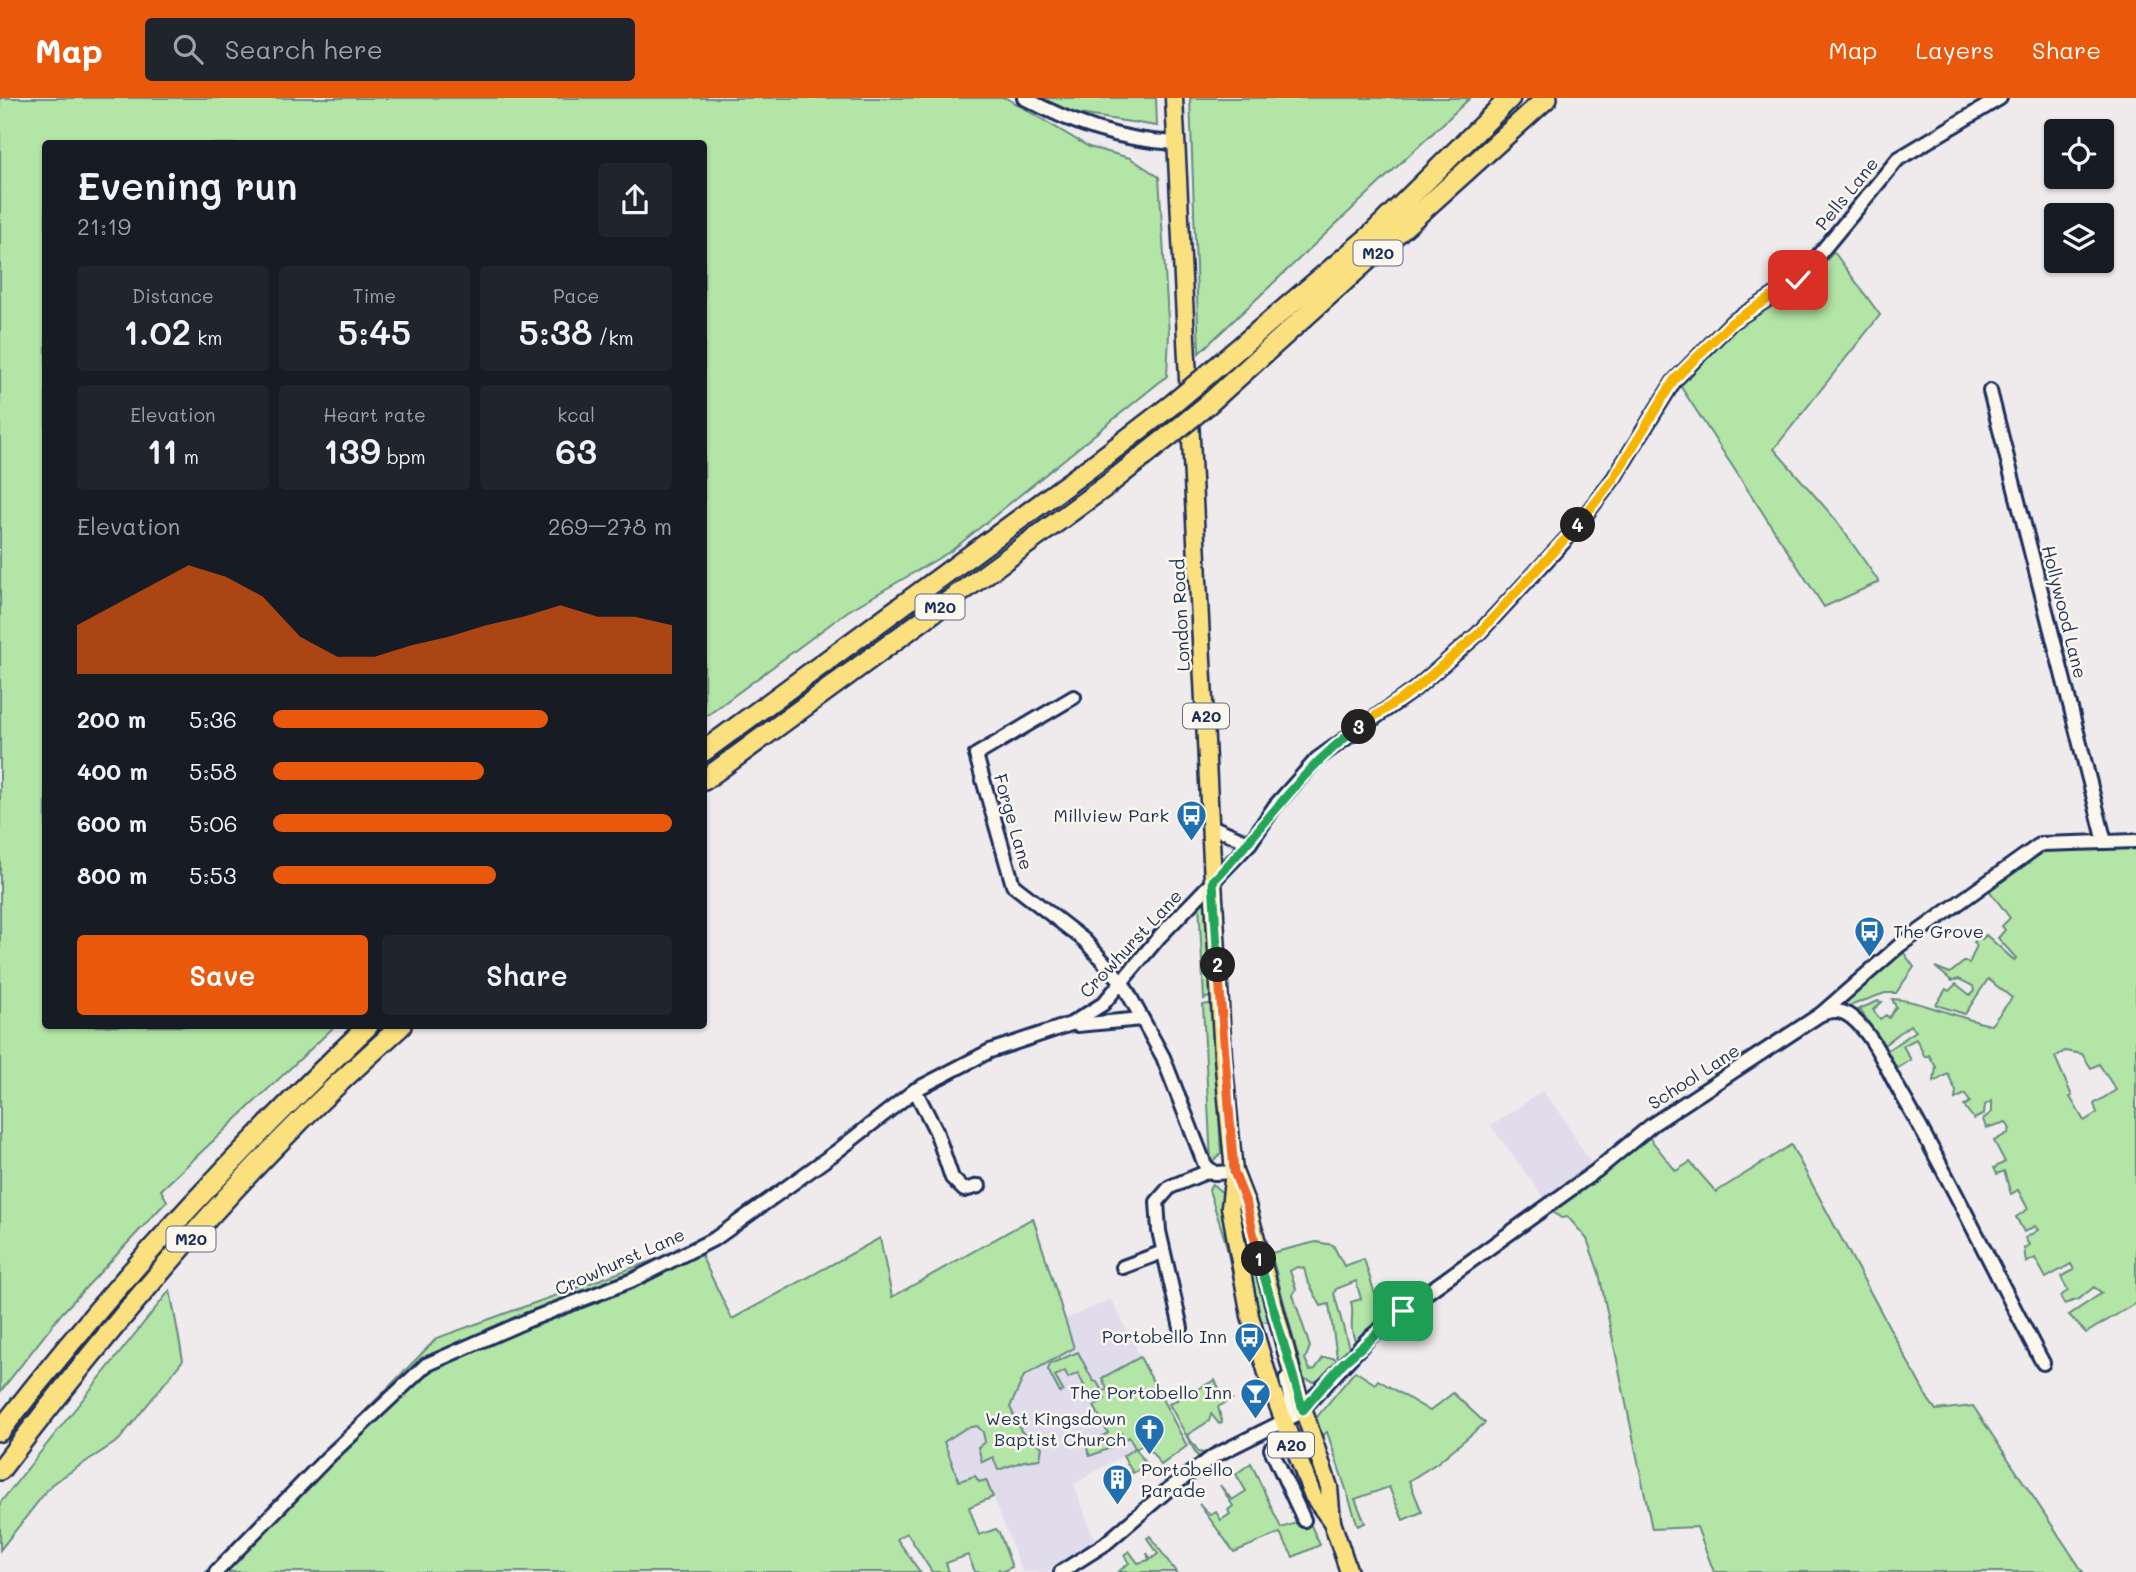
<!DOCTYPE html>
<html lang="en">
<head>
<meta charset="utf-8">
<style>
  body { margin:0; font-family:Mali,sans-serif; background:#20242c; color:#f1f3f6; height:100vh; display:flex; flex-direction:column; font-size:26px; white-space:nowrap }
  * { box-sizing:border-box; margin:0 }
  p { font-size:23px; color:#9ea1a6 }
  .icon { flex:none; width:38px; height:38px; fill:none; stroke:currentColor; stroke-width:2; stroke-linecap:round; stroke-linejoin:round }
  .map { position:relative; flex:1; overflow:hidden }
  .drawer { position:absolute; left:42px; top:42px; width:665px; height:889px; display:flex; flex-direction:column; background:#171b24; border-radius:7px; box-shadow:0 2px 5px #0004 }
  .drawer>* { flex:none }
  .fabs { position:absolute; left:2044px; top:21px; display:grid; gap:14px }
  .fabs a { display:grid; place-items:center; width:70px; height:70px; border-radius:7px; background:#171b24; box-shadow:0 2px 5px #0004; font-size:35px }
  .pin { position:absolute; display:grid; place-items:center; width:60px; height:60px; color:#fff; margin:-30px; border-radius:14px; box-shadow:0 4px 10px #0006 }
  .km { position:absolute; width:35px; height:35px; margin:-18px; border-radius:50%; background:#222; color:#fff; font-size:19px; line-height:35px; text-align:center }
  .round { display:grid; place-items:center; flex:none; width:74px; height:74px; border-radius:7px; background:#20242c }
  .overview { display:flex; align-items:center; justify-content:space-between; height:119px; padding:0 35px }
  h1 { font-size:38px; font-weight:600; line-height:52px }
  .stats { display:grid; grid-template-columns:repeat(3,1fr); gap:10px; height:119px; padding:7px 35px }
  .stats div { display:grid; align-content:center; border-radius:7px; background:#20242c; text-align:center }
  .stats b { font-size:35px; font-weight:600 }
  .stats small { font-size:19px; font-weight:400 }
  .stats p { font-size:19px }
  .chart { height:196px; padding:14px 35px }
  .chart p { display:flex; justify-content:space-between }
  .chart svg { width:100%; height:126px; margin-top:7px; fill:#ea580c; opacity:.7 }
  .primary-button { display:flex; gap:14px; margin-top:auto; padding:14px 35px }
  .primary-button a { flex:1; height:80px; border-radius:7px; background:#ea580c; color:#fff; font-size:28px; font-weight:600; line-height:80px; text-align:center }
  .primary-button a+a { background:#20242c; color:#f1f3f6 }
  ul { padding:0 35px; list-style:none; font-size:23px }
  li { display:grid; grid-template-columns:112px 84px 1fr; align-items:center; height:52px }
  li i { height:18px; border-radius:9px; background:#ea580c }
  header { display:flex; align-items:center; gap:42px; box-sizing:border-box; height:98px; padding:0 35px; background:#ea580c; color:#fff }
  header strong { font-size:33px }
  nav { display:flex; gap:38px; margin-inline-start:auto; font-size:24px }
  .search { width:490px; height:63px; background:#20242c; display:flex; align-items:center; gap:18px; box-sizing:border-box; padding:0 24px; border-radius:7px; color:#9ea1a6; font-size:26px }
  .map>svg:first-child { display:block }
  .built { fill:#e1dcec }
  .green { fill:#b3e5a6; stroke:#678a82; stroke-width:2; fill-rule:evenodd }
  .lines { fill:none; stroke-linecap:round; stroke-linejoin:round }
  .minor-casing { stroke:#1b2f5e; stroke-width:18 }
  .major-casing { stroke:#1b2f5e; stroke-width:21 }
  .highway-casing { stroke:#1b2f5e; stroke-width:24 }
  .minor { stroke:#fbf7ec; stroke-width:12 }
  .major { stroke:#fbe080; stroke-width:16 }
  .highway { stroke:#fbe080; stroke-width:19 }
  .highway-bridge-casing { stroke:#1b2f5e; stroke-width:24; stroke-linecap:butt }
  .highway-bridge { stroke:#fbe080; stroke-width:19 }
  .split-1-casing { stroke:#fff; stroke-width:14 }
  .split-2-casing { stroke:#fff; stroke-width:14 }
  .split-3-casing { stroke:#fff; stroke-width:14 }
  .split-4-casing { stroke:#fff; stroke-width:14 }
  .split-5-casing { stroke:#fff; stroke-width:14 }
  .split-1 { stroke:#22a559; stroke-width:9 }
  .split-2 { stroke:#f0652b; stroke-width:9 }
  .split-3 { stroke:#22a559; stroke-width:9 }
  .split-4 { stroke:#f5b400; stroke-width:9 }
  .split-5 { stroke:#f5b400; stroke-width:9 }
  .labels { text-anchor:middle; stroke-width:5; stroke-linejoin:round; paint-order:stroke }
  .shield { fill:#fbf7ec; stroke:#5e6b89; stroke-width:2 }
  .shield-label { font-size:16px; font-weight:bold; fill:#1b2f5e }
  .street-label { font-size:18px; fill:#1b2f5e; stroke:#fbf7ec }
  .poi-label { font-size:18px; fill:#1b2f5e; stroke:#fbf7ec; text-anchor:end }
</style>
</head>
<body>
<header>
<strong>Map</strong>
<div class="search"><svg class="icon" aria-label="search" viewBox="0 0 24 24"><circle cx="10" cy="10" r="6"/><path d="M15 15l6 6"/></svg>Search here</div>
<nav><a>Map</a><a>Layers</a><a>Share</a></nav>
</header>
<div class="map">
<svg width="2136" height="1474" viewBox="0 0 2136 1474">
  <rect width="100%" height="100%" fill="#efebec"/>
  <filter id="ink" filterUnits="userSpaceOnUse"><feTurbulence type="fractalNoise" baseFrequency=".0143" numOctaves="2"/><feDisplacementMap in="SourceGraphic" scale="14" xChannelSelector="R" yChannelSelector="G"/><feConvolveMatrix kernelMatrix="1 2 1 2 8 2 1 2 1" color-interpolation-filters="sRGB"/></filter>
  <g filter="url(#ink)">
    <g class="built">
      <path d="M 1542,993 L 1559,1013 L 1593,1069 L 1544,1100 L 1491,1028 Z"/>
      <path d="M 1033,1120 L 1064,1222 L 1111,1201 L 1164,1305 L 1136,1350 L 1074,1386 L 1095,1443 L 1047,1474 L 1022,1474 L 994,1400 L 969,1409 L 938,1327 Z"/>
    </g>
    <g class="green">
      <path d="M 0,0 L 1006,0 L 1089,49 L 1130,60 L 1159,79 L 1169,237 L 1167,278 L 951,453 L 848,513 L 704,620 L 704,46 L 46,46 L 46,928 L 335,928 L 161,1092 L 167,1103 L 62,1215 L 0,1294 Z"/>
      <path d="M 1040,0 L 1156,0 L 1157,28 L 1072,15 Z"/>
      <path d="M 1190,0 L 1470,0 L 1199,255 Z"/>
      <path d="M 1834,154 L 1880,217 L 1774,351 L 1836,422 L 1879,484 L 1824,509 L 1679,286 L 1735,231 L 1802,189 Z"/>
      <path d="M 2136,747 L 2136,1205 L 2086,1235 L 2069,1217 L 2102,1195 L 2094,1189 L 2079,1201 L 2064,1206 L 2060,1198 L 2068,1193 L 2061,1179 L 2074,1172 L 2071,1166 L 2046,1180 L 2035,1160 L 2026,1165 L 2024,1150 L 2029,1147 L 2025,1140 L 2038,1132 L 2035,1128 L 2024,1134 L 2016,1119 L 2028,1111 L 2018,1092 L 2011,1096 L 2004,1073 L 1997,1076 L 1994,1070 L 2005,1064 L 1994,1043 L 2008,1035 L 2010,1031 L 2006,1024 L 1986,1030 L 1983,1021 L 1992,1014 L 1992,1003 L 1985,1007 L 1984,1016 L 1974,1021 L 1964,1008 L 1970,1004 L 1965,996 L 1955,1001 L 1956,993 L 1948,976 L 1934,984 L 1936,969 L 1929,957 L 1925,959 L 1916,941 L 1903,948 L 1911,962 L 1893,973 L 1883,955 L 1916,933 L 1910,927 L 1880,950 L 1863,926 L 1868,923 L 1859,911 L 1852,914 L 1878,903 L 1882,904 L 1873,912 L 1880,921 L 1886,917 L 1889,920 L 1896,909 L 1892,901 C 1920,902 1960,921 1991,927 L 2012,900 L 1988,881 L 1965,916 L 1936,907 L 1946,891 L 1949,893 L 1956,886 L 1970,897 L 1974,893 L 1973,888 L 1959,881 L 1952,883 L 1935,869 L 1950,875 L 1965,863 L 1969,866 L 1977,847 L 1974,844 L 1979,839 L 1982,841 L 1986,837 L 2014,862 L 2016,860 L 1998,840 L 2005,832 L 2002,828 L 2010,820 L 1986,788 L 2041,752 ZM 2065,953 L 2082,956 L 2091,970 L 2099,966 L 2116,992 L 2094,1006 L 2097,1015 L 2084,1023 L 2070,999 L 2072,998 L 2055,959 Z"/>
      <path d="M 1202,802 L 1206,802 L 1212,898 L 1204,901 L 1199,805 Z"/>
      <path d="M 1899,853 L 1904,855 L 1914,869 L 1896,895 L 1885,895 L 1841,911 L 1839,906 Z"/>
      <path d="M 1208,906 L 1213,909 L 1221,1056 L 1211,1064 L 1203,907 Z"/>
      <path d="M 1648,1038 L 1676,1073 L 1690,1064 L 1716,1094 L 1791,1047 L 1928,1301 L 1936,1312 L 1973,1308 L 2083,1474 L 1714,1474 L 1697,1429 L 1652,1431 L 1599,1175 L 1587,1141 L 1568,1119 L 1561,1120 L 1552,1113 L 1595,1083 Z"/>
      <path d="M 1212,1086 L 1224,1096 L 1244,1229 L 1225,1142 L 1209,1092 Z"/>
      <path d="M 1033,1120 L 1074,1250 L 1024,1278 L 1010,1309 L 1021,1333 L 1042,1349 L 1040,1361 L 1024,1363 L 998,1372 L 993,1359 L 982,1364 L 978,1349 L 985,1344 L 983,1334 L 977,1328 L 966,1330 L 944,1344 L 959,1383 L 975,1378 L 979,1384 L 986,1382 L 993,1399 L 969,1409 L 979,1437 L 996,1431 L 999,1434 L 1012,1469 L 1001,1474 L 999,1471 L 997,1474 L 975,1474 L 968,1457 L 946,1465 L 949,1474 L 932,1474 L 907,1435 L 897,1441 L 920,1474 L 206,1474 L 437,1240 L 696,1147 L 732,1221 L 880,1140 L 892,1199 Z"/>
      <path d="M 1242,1129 L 1272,1224 L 1259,1223 Z"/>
      <path d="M 1316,1144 L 1333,1147 L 1344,1168 L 1364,1161 L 1383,1222 L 1355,1242 C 1348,1228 1355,1217 1351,1204 L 1361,1201 L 1356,1183 L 1336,1191 L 1334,1195 L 1350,1254 L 1342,1260 L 1337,1259 L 1329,1206 L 1321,1208 L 1307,1182 L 1304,1170 L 1297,1169 L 1290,1173 L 1296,1191 L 1293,1197 L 1310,1249 L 1305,1261 L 1310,1272 L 1315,1271 L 1323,1260 L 1334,1260 L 1339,1265 L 1325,1279 L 1314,1284 L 1304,1281 L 1271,1155 Z"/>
      <path d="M 170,1192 L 183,1262 L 119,1342 L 52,1386 L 0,1452 L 0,1405 Z"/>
      <path d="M 1078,1254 L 1093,1283 L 1097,1284 L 1101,1291 L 1089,1298 L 1078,1275 L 1068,1280 L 1065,1273 L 1055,1278 L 1063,1293 L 1060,1295 L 1048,1272 L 1050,1266 Z"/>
      <path d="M 1140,1259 L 1187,1348 L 1161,1367 L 1145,1345 L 1136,1351 L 1147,1367 L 1133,1375 L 1123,1358 L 1135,1350 L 1129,1339 L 1125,1341 L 1121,1335 L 1108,1351 L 1090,1358 L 1080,1334 L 1089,1345 L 1108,1335 L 1094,1308 L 1105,1301 L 1102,1294 L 1107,1291 L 1102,1280 Z"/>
      <path d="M 1355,1273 L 1375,1286 L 1378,1282 L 1430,1313 L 1453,1295 L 1485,1325 L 1437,1365 L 1409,1383 L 1422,1414 L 1403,1422 L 1389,1389 L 1355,1401 L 1365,1425 L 1358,1428 L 1327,1334 L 1322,1338 L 1325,1351 L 1317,1342 L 1316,1320 Z"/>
      <path d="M 1215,1282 L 1221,1295 L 1232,1301 L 1218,1309 L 1222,1324 L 1219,1326 L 1211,1316 L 1209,1323 L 1187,1337 L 1199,1354 L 1208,1356 L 1198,1359 L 1169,1306 Z"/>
      <path d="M 1251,1365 L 1281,1430 L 1308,1421 L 1320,1447 L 1293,1459 L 1280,1435 L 1234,1454 L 1199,1406 L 1211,1417 L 1216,1414 L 1221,1422 L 1230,1416 L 1228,1412 L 1233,1408 L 1220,1387 L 1232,1402 L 1246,1393 L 1236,1376 Z"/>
      <path d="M 1150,1438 L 1176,1474 L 1118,1474 L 1129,1465 L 1124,1457 L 1129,1453 L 1138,1465 L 1149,1462 L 1147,1455 L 1151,1461 L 1158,1456 L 1147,1440 Z"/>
    </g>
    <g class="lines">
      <defs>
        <g id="minor">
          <path d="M 1024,0 C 1074,26 1118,42 1175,45"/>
          <path d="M 1990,293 L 2105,744"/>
          <path d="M 1074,599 L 976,657 L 1013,787 L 1084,842 L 1122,884 L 1163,959 L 1205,1067 L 1214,1075 L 1234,1074"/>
          <path d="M 1211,728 L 1250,745"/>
          <path d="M 1821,916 C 1832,912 1841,911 1851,919 C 1872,935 1885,967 1898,990 C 1950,1079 1994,1174 2043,1265"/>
          <path d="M 1077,927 L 1142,921"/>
          <path d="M 915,992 L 936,1033 L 952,1080 L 964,1092 L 979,1088"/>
          <path d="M 1123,1169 L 1163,1154"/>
          <path d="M 1181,1230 L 1159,1133 L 1157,1104 L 1170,1089 L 1209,1073"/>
          <path d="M 1286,1281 L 1290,1300 L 1288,1322"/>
          <path d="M 1271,1351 L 1304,1422"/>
          <path d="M 216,1474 L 327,1360 L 426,1267 L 526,1223 L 633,1182 L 716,1140 L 836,1054 L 915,992 L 990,953 L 1071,926 L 1103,906 L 1160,838 L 1250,745 L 1275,708 L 1317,661 L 1415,591 L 1478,536 L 1570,437 L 1614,380 L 1674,283 L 1732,224 L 1798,182 L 1898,61 L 2000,0"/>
          <path d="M 1061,1474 L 1105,1446 L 1170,1390 L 1214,1358 L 1298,1316 L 1369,1240 L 1421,1199 L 1596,1073 L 1653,1026 L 1821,916 L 1900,847 L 2041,746 L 2136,743"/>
        </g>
        <g id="major">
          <path d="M 1174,0 L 1213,783 L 1223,959 L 1234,1074 L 1230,1109 L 1250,1218 L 1272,1292 L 1313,1398 L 1332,1424"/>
          <path d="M 1235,1076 L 1247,1107 L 1295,1286 L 1329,1389 L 1332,1424 L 1349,1474"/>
        </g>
        <g id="highway">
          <path d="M 1205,279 L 1370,138 L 1510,0"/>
          <path d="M 1207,307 L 1547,0"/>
          <path d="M 704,653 L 1092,368 L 1174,305"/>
          <path d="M 704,682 L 1106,388 L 1174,334"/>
          <path d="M 0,1333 C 112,1188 236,1054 368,928"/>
          <path d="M 0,1372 C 92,1252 190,1133 297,1026 C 330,992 366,960 401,928"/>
        </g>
      </defs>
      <use href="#minor" class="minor-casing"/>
      <use href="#major" class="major-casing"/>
      <use href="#highway" class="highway-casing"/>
      <use href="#minor" class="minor"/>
      <use href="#major" class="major"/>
      <use href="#highway" class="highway"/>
      <defs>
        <g id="highway-bridge">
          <path d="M 1174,305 L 1205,279"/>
          <path d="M 1174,334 L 1207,307"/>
        </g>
      </defs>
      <use href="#highway-bridge" class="highway-bridge-casing"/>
      <use href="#highway-bridge" class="highway-bridge"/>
    </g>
  </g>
  <g class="lines" filter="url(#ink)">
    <defs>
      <path id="split-1" d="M 1259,1161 L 1303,1312 L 1343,1265 L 1403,1213"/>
      <path id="split-2" d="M 1218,867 L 1234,1074 L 1247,1107 L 1259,1161"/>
      <path id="split-3" d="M 1218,867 L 1213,783 C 1266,729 1297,674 1359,629"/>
      <path id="split-4" d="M 1359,629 L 1415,591 L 1478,536 L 1578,427"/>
      <path id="split-5" d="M 1578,427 L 1614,380 L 1674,282 L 1732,224 L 1798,182"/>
    </defs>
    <use href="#split-1" class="split-1-casing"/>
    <use href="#split-2" class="split-2-casing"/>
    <use href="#split-3" class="split-3-casing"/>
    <use href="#split-4" class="split-4-casing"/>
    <use href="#split-5" class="split-5-casing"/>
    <use href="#split-1" class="split-1"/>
    <use href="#split-2" class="split-2"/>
    <use href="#split-3" class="split-3"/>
    <use href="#split-4" class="split-4"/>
    <use href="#split-5" class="split-5"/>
  </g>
  <defs>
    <symbol id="bus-pin" viewBox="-11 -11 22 30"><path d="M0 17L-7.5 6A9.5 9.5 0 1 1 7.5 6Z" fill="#1f6fb2" stroke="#fbf7ec"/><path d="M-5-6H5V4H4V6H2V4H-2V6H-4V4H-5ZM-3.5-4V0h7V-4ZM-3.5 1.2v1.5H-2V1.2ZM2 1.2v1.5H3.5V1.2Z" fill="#fff"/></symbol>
    <symbol id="bar-pin" viewBox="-11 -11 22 30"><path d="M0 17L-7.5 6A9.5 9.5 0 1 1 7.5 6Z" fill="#1f6fb2" stroke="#fbf7ec"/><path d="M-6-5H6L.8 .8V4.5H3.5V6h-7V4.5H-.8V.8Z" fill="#fff"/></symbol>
    <symbol id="church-pin" viewBox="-11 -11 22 30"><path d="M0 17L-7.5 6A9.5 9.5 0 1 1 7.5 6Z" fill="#1f6fb2" stroke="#fbf7ec"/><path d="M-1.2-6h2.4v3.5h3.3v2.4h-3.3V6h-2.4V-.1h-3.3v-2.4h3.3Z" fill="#fff"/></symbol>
    <symbol id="building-pin" viewBox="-11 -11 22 30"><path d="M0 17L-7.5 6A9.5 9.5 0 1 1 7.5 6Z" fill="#1f6fb2" stroke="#fbf7ec"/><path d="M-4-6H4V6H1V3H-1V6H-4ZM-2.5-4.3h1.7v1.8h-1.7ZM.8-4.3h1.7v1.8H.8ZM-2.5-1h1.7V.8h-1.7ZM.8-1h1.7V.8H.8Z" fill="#fff"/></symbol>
  </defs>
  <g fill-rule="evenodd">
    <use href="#bus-pin" x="1174" y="700" width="35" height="47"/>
    <use href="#bus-pin" x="1852" y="816" width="35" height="47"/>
    <use href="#bus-pin" x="1232" y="1222" width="35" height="47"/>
    <use href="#bar-pin" x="1238" y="1278" width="35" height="47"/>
    <use href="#church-pin" x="1132" y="1314" width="35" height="47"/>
    <use href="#building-pin" x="1100" y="1364" width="35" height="47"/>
  </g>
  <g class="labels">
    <g class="shield">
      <rect x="1353.5" y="142.5" width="49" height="25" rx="5"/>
      <rect x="915.5" y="496.5" width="49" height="25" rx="5"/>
      <rect x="1183" y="605.5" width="46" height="25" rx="5"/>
      <rect x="166.5" y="1128.5" width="49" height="25" rx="5"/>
      <rect x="1268" y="1334.5" width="46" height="25" rx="5"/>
    </g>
    <g class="shield-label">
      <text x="1378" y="161">M20</text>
      <text x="940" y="515">M20</text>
      <text x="1206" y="624">A20</text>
      <text x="191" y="1147">M20</text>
      <text x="1291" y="1353">A20</text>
    </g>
    <g class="street-label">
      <text transform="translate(1847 96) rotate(-51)" y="6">Pells Lane</text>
      <text transform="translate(2064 514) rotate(76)" y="6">Hollywood Lane</text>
      <text transform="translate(1181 517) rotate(-93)" y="6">London Road</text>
      <text transform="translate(1013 724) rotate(74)" y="6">Forge Lane</text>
      <text transform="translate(1131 846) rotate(-47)" y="6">Crowhurst Lane</text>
      <text transform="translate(1694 979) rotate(-33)" y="6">School Lane</text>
      <text transform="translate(620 1164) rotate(-24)" y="6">Crowhurst Lane</text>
    </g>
    <g class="poi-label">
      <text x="1169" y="724">Millview Park</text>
      <text x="1893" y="840" text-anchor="start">The Grove</text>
      <text x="1227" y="1245">Portobello Inn</text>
      <text x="1232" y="1301">The Portobello Inn</text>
      <text x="1126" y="1327">West Kingsdown<tspan x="1126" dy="21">Baptist Church</tspan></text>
      <text x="1141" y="1378" text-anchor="start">Portobello<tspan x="1141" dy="21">Parade</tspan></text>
    </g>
  </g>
</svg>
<div class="fabs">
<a><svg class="icon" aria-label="locate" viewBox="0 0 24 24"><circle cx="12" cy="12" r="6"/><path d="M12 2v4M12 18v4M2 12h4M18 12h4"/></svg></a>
<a><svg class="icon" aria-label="layers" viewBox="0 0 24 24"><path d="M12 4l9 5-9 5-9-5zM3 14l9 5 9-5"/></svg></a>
</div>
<div class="pin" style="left:1403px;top:1213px;background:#1e9e55"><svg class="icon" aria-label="arrive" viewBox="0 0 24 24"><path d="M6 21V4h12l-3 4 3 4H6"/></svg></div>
<div class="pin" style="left:1798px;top:182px;background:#d93025"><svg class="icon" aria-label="check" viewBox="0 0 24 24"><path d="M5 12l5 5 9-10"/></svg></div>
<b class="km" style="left:1259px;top:1161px">1</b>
<b class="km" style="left:1218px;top:867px">2</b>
<b class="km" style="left:1359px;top:629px">3</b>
<b class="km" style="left:1578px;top:427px">4</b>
<section class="drawer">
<div class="overview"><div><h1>Evening run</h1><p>21:19</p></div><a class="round"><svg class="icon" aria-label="share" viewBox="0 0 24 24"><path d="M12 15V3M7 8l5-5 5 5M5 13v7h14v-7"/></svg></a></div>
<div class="stats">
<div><p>Distance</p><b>1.02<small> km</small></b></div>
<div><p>Time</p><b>5:45</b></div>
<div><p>Pace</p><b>5:38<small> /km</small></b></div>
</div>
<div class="stats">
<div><p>Elevation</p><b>11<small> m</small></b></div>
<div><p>Heart rate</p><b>139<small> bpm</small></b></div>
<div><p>kcal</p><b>63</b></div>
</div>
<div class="chart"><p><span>Elevation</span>269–278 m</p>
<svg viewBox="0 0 160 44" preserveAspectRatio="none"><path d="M0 44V27L10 20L20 13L30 6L40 10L50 17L60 31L70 38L80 38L90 34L100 31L110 27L120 24L130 20L140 24L150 24L160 27V44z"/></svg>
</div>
<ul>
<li><b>200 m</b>5:36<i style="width:69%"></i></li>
<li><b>400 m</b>5:58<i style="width:53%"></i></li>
<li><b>600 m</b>5:06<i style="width:100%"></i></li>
<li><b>800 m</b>5:53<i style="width:56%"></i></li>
</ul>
<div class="primary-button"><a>Save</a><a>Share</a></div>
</section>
</div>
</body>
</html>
